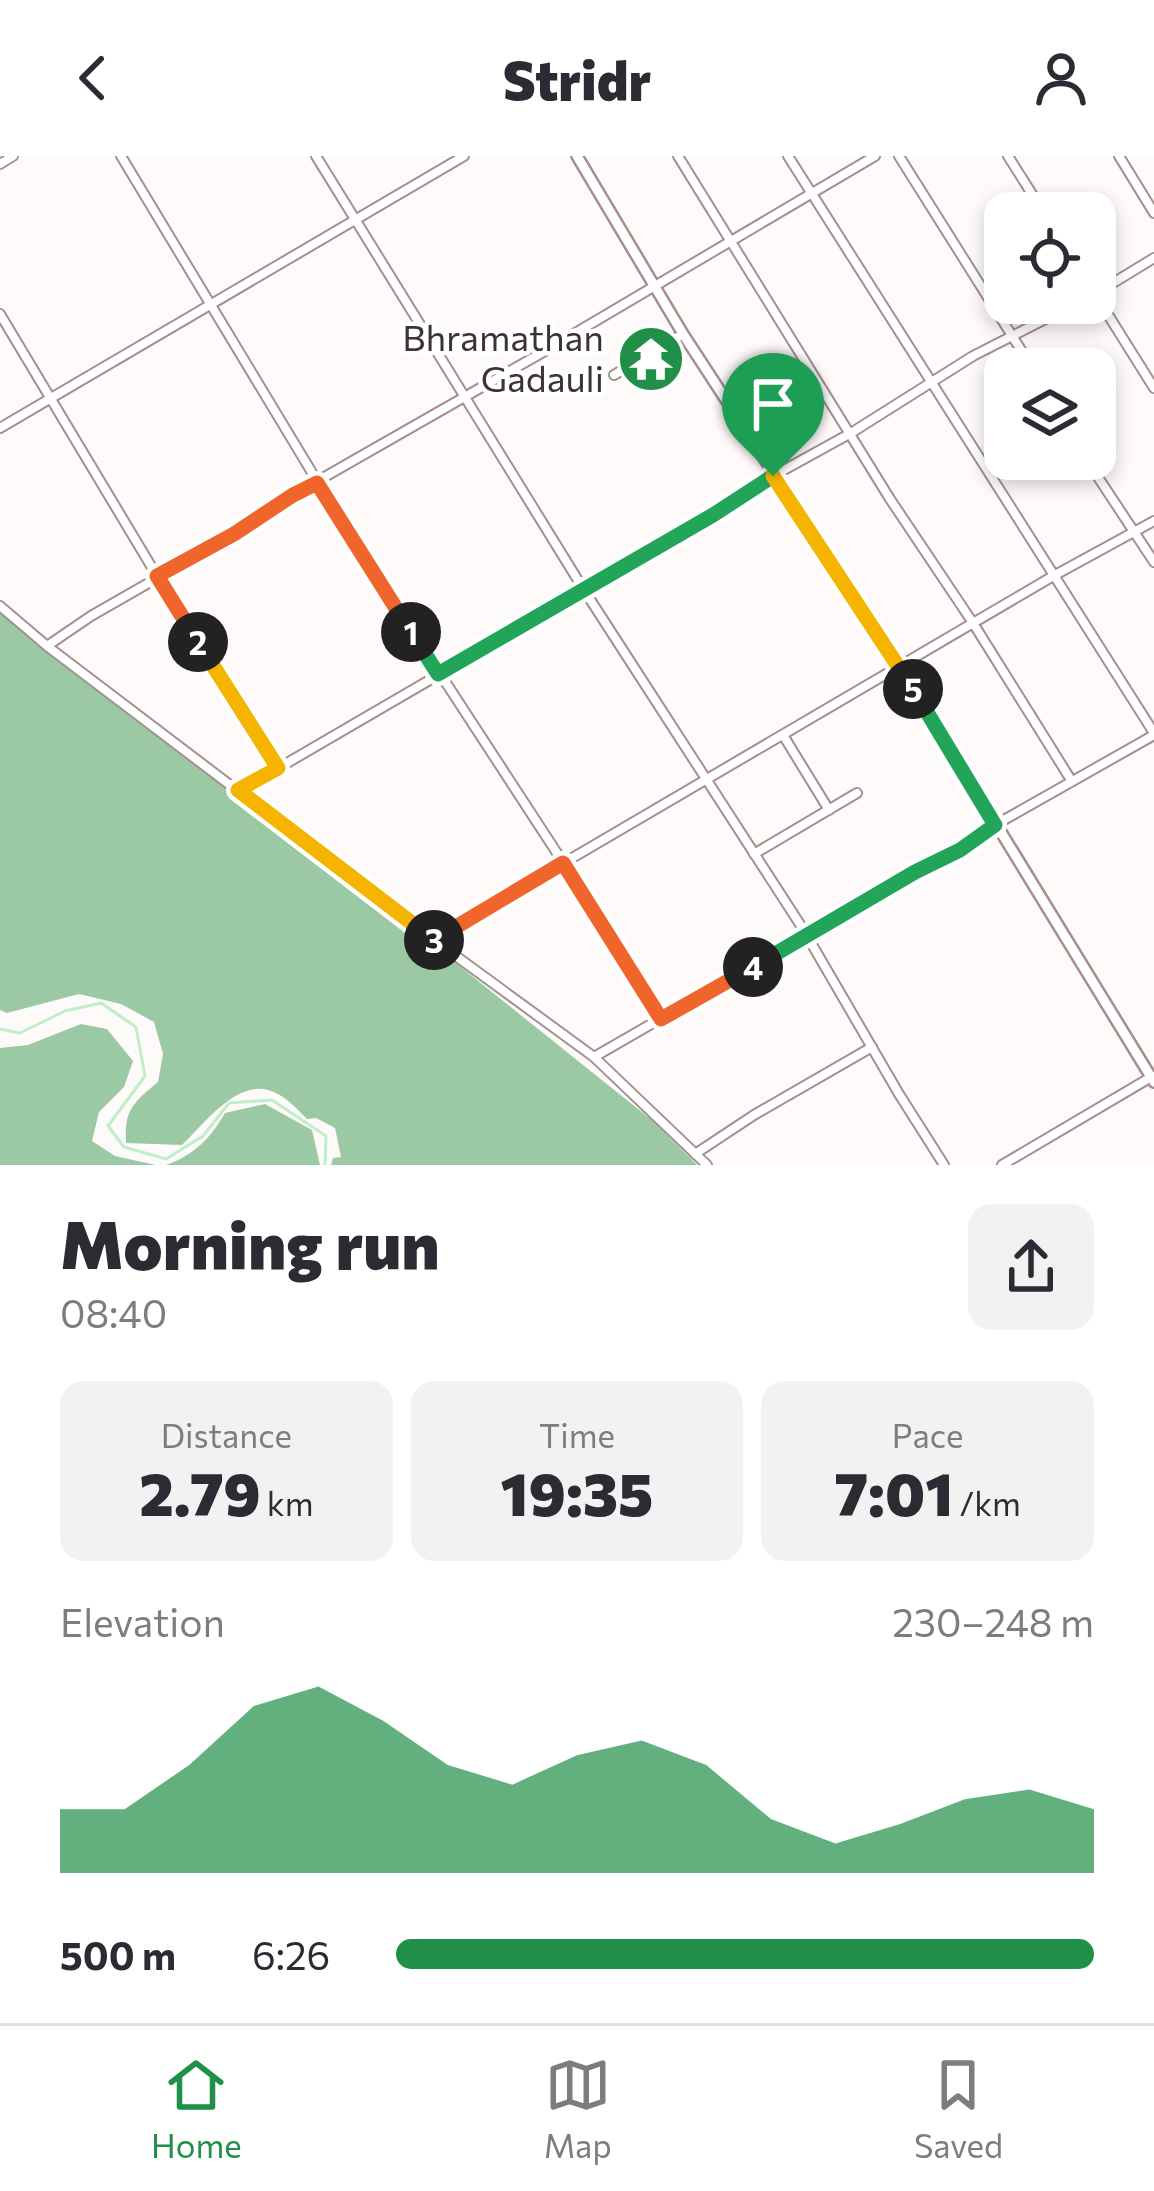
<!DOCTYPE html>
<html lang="en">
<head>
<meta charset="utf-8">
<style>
  body { margin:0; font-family:Commissioner,sans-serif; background:#f2f2f3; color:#2b2b33; height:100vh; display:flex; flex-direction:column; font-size:45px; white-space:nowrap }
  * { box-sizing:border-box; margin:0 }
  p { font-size:39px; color:#7c7c81 }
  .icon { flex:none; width:66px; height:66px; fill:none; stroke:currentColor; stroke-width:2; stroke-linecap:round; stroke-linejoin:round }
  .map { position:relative; height:1009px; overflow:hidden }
  .details { display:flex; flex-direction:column; background:#fff; flex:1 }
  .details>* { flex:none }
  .buttons { position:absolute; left:984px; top:36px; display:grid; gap:24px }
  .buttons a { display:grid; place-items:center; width:132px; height:132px; border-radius:24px; background:#fff; box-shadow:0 6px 18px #0003; font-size:60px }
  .pin { position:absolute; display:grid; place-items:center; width:102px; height:102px; color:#fff; margin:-123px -51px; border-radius:50% 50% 50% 0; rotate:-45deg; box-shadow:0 0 12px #0007 }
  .pin .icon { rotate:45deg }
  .km { position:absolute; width:60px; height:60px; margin:-30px; border-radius:50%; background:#222; color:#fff; font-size:33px; line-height:60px; text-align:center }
  .round { display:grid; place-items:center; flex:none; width:126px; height:126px; border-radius:24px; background:#f2f2f3 }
  .headline { display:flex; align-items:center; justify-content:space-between; height:204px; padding:0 60px }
  h1 { font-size:66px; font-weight:800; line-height:90px }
  .stats { display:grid; grid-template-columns:repeat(3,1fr); gap:18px; height:204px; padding:12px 60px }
  .stats div { display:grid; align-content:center; border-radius:24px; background:#f2f2f3; text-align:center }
  .stats b { font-size:60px; font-weight:800 }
  .stats small { font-size:33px; font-weight:400 }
  .stats p { font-size:33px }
  .chart { height:336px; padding:24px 60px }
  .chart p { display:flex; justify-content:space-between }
  .chart svg { width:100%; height:216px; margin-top:12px; fill:#208f48; opacity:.7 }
  ul { padding:0 60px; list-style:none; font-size:39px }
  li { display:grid; grid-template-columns:192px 144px 1fr; align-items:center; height:90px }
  li i { height:30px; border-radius:15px; background:#208f48 }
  header { display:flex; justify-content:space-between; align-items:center; height:156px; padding:0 60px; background:#fff; font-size:54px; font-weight:800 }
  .tab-bar { display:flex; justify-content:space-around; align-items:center; height:168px; border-top:3px solid #e1e1e2; background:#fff; font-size:33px; color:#7c7c81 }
  .tab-bar a { display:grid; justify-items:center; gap:6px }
  .tab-bar .on { color:#208f48 }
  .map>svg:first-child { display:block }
  .forest { fill:#9ac9a3 }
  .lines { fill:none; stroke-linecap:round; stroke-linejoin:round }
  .stream { stroke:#bfefc8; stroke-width:3 }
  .minor-casing { stroke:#a4908f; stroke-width:12 }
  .tertiary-casing { stroke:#a4908f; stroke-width:14 }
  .minor { stroke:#fff; stroke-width:8 }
  .tertiary { stroke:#fff; stroke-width:9 }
  .split-1-casing { stroke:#fff; stroke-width:24 }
  .split-2-casing { stroke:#fff; stroke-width:24 }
  .split-3-casing { stroke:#fff; stroke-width:24 }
  .split-4-casing { stroke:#fff; stroke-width:24 }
  .split-5-casing { stroke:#fff; stroke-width:24 }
  .split-6-casing { stroke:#fff; stroke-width:24 }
  .split-1 { stroke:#22a559; stroke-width:15 }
  .split-2 { stroke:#f0652b; stroke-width:15 }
  .split-3 { stroke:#f5b400; stroke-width:15 }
  .split-4 { stroke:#f0652b; stroke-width:15 }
  .split-5 { stroke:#22a559; stroke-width:15 }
  .split-6 { stroke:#f5b400; stroke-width:15 }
  .labels { text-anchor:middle; stroke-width:9; stroke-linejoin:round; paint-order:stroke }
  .poi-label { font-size:36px; fill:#3c3333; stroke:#fff; text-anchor:end }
</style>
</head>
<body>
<header><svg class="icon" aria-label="back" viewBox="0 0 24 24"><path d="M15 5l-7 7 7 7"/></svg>Stridr<svg class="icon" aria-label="person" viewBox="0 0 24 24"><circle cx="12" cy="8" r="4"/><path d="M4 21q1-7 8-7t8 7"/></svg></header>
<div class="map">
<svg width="1154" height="1009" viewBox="0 0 1154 1009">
  <rect width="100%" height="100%" fill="#fffafa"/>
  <g class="forest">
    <path d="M 0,452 L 182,600 L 327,699 L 462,812 L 653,965 L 697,1009 L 331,1009 L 333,1002 L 341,1001 L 335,972 L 316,962 L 307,963 C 296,952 284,938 268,934 C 235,925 203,969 182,989 L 126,987 C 124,953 134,946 158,926 L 163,898 L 154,866 L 121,848 L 79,838 L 7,857 L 0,854 Z"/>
    <path d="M 81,868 L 107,873 L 133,905 L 124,931 L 99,956 L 92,985 L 115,1000 L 156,1009 L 0,1009 L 0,892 L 28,889 Z"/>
    <path d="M 265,948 L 312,974 L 320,1009 L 166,1009 C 194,999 210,983 225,957 Z"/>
  </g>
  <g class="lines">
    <path class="stream" d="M 0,873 L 20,877 L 65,855 L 101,847 L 136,871 L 145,920 L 108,970 L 124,991 L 166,1003 L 203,980 L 229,947 L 272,944 L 326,980 L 325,1009"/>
    <defs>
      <g id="minor">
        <path d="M 121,0 L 349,378 L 585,740 L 661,863"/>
        <path d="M 316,0 L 584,434 L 803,773 L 899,938 L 944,1009"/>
        <path d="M 678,0 L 890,343 L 973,467 L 1071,624"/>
        <path d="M 788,0 L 1154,577"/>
        <path d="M 899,0 L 1033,213"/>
        <path d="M 1008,0 L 1044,57"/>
        <path d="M 1119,0 L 1154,57"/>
        <path d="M 0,8 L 13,0"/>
        <path d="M 1154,102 L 1095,138 L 1154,232"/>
        <path d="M 0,158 L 157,420 L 278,612"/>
        <path d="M 614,219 L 683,178"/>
        <path d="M 0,272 L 464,0"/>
        <path d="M 1086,303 L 1154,406"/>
        <path d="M 0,450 L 47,490 L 434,784 L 594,901 L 707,1009"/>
        <path d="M 47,490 L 91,460 L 234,378 L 293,339 L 538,199 L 875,0"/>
        <path d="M 783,579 L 829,654"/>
        <path d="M 239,635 L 713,359 L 773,320 L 851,277 L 973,200 L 1077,147"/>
        <path d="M 754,698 L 857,637"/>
        <path d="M 434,783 L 1055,419 L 1154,365"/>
        <path d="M 594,901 L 915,716 L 960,694 L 995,669 L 1154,579"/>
        <path d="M 695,998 L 754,959 L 872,891"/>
        <path d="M 1002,1009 L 1153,920"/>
      </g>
      <path id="tertiary" d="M 577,0 L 683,178 L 900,511 L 1154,926"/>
    </defs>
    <use href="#minor" class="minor-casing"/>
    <use href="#tertiary" class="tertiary-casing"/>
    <use href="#minor" class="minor"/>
    <use href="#tertiary" class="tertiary"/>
  </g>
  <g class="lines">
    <defs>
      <path id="split-1" d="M 411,476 L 438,518 L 713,359 L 773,320"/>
      <path id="split-2" d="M 198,486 L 157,420 L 234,378 L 293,339 L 317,327 L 411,476"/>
      <path id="split-3" d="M 198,486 L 278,612 L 238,634 L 434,784"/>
      <path id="split-4" d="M 434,784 L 563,707 L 661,863 L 753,811"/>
      <path id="split-5" d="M 753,811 L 915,716 L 960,694 L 995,669 L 913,533"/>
      <path id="split-6" d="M 773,320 L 913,533"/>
    </defs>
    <use href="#split-1" class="split-1-casing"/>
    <use href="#split-2" class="split-2-casing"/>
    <use href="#split-3" class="split-3-casing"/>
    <use href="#split-4" class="split-4-casing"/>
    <use href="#split-5" class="split-5-casing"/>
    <use href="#split-6" class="split-6-casing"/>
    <use href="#split-1" class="split-1"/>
    <use href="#split-2" class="split-2"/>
    <use href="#split-3" class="split-3"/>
    <use href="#split-4" class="split-4"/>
    <use href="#split-5" class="split-5"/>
    <use href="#split-6" class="split-6"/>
  </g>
  <defs>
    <symbol id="temple-disc" viewBox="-11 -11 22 22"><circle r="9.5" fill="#208f48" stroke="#fff"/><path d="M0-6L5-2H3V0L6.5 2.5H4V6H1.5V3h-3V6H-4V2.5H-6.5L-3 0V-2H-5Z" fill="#fff"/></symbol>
  </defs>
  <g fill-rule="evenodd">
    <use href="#temple-disc" x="613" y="165" width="76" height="76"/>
  </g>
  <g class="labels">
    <g class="poi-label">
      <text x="604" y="195">Bhramathan<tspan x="604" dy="41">Gadauli</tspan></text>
    </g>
  </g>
</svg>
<div class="buttons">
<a><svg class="icon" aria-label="locate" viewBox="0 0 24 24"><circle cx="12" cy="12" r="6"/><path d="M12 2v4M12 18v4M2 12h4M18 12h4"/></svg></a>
<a><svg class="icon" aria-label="layers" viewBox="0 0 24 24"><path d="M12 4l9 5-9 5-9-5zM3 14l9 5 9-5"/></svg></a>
</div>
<div class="pin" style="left:773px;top:320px;background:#1e9e55"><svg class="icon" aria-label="arrive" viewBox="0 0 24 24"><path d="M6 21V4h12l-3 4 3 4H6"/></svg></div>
<b class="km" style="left:411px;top:476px">1</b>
<b class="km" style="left:198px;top:486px">2</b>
<b class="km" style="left:434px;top:784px">3</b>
<b class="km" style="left:753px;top:811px">4</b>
<b class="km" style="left:913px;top:533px">5</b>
</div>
<section class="details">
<div class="headline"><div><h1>Morning run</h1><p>08:40</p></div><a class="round"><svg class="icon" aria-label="share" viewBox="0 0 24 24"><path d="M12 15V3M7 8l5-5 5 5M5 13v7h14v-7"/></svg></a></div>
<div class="stats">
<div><p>Distance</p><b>2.79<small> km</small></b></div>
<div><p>Time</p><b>19:35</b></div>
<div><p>Pace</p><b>7:01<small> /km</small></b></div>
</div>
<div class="chart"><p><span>Elevation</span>230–248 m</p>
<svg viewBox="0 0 160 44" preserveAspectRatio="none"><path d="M0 44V31L10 31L20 22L30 10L40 6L50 13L60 22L70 26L80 20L90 17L100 22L110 33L120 38L130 34L140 29L150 27L160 31V44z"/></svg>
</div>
<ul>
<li><b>500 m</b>6:26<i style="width:100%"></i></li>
</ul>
</section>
<nav class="tab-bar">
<a class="on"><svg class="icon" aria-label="home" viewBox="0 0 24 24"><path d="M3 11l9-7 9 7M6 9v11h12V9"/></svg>Home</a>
<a><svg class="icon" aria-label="map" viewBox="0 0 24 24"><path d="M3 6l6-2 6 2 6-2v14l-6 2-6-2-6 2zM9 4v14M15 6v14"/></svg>Map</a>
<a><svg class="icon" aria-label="saved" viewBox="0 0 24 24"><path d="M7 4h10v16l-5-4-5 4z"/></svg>Saved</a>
</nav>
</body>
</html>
